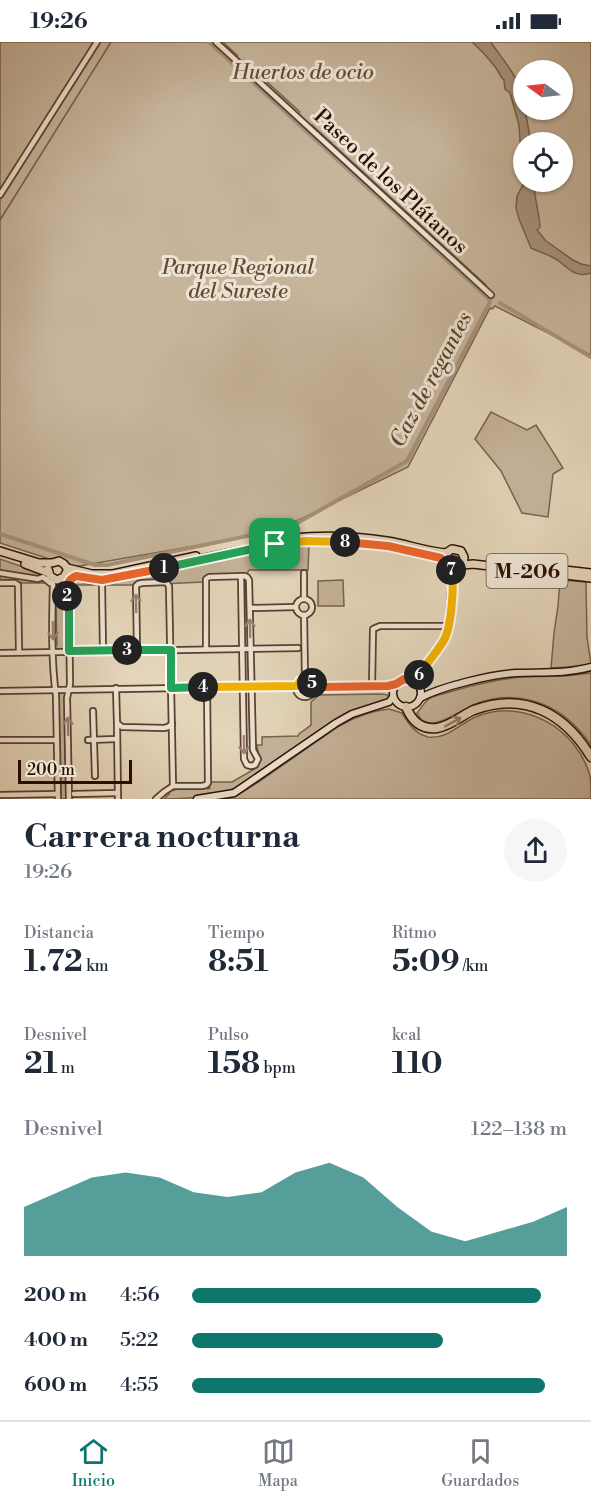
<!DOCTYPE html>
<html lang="es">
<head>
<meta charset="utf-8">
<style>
  body { margin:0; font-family:"Libre Bodoni",serif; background:#f6f6f7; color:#1f2937; height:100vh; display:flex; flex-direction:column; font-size:22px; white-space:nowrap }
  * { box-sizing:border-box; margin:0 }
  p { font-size:20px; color:#747a83 }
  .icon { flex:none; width:33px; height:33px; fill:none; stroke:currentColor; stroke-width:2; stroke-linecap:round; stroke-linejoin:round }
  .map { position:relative; height:757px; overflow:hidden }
  .side { display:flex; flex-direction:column; background:#fff; flex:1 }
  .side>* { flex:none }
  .needle { width:39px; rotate:285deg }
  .buttons { position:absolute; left:513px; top:18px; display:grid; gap:12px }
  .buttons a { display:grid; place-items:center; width:60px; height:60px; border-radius:50%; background:#fff; box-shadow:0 2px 4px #0004; font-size:30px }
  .scale { position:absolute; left:18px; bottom:15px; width:114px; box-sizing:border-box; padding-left:6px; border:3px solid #2c0f00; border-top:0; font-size:16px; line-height:21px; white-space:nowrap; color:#2c0f00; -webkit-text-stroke:4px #eee4d3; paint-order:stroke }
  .pin { position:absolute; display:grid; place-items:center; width:51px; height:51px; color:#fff; margin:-26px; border-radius:12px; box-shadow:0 3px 9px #0006 }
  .km { position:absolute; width:30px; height:30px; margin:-15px; border-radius:50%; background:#222; color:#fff; font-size:16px; line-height:30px; text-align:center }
  .round { display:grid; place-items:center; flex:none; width:63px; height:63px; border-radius:32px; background:#f6f6f7 }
  .overview { display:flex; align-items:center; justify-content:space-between; height:102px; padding:0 24px }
  h1 { font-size:33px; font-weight:700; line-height:45px }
  .metrics { display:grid; grid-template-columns:repeat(3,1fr); gap:9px; height:102px; padding:6px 24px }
  .metrics div { display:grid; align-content:center }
  .metrics b { font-size:30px; font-weight:700 }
  .metrics small { font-size:16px; font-weight:400 }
  .metrics p { font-size:16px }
  .chart { height:168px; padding:12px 24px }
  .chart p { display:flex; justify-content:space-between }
  .chart svg { width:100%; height:108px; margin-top:6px; fill:#0f766e; opacity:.7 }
  ul { padding:0 24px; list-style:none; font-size:20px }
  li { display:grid; grid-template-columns:96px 72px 1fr; align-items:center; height:45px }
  li i { height:15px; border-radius:8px; background:#0f766e }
  .status { display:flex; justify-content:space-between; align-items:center; height:42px; padding:0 30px; background:#fff; direction:ltr }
  .status svg { height:16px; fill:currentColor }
  .menu { display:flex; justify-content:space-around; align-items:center; height:84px; border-top:2px solid #e0e1e3; background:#fff; font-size:16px; color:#747a83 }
  .menu a { display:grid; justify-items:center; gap:3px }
  .menu .active { color:#0f766e }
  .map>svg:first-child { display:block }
  .green { fill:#c6b49b; stroke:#79624e; stroke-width:1.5; fill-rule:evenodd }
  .water { fill:#a6927b; stroke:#755e4a; stroke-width:1.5 }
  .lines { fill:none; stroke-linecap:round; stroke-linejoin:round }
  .stream { stroke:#755e4a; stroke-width:1.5 }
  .canal { stroke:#a6927b; stroke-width:4 }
  .street-casing { stroke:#5a412f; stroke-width:8 }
  .secondary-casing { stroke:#2c0f00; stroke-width:9 }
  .primary-casing { stroke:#2c0f00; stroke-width:10 }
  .highway-casing { stroke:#2c0f00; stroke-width:11 }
  .street { stroke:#eee4d3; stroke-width:4.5 }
  .secondary { stroke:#eee4d3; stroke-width:6 }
  .primary { stroke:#e5d6bb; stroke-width:7 }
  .highway { stroke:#e5d6bb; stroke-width:8 }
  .oneway { stroke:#978474 }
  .oneway2 { stroke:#927c67 }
  .split-1-casing { stroke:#fff; stroke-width:12 }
  .split-2-casing { stroke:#fff; stroke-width:12 }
  .split-3-casing { stroke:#fff; stroke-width:12 }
  .split-4-casing { stroke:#fff; stroke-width:12 }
  .split-5-casing { stroke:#fff; stroke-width:12 }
  .split-6-casing { stroke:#fff; stroke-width:12 }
  .split-7-casing { stroke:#fff; stroke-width:12 }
  .split-8-casing { stroke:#fff; stroke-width:12 }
  .split-9-casing { stroke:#fff; stroke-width:12 }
  .split-1 { stroke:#22a559; stroke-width:8 }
  .split-2 { stroke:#f0652b; stroke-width:8 }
  .split-3 { stroke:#22a559; stroke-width:8 }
  .split-4 { stroke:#22a559; stroke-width:8 }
  .split-5 { stroke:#f5b400; stroke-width:8 }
  .split-6 { stroke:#f0652b; stroke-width:8 }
  .split-7 { stroke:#f5b400; stroke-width:8 }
  .split-8 { stroke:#f0652b; stroke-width:8 }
  .split-9 { stroke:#f5b400; stroke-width:8 }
  .labels { text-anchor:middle; stroke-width:6; stroke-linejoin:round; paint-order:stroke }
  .shield { fill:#eee4d3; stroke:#664f3f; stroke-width:1.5 }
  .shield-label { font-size:20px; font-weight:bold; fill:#2c0f00 }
  .park-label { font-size:21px; font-style:italic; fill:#624936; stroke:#eee4d3 }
  .street-label { font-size:21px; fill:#2c0f00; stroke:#eee4d3 }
  .water-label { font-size:22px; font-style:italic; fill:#5d4331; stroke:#eee4d3 }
</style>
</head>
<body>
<div class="status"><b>19:26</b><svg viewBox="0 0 49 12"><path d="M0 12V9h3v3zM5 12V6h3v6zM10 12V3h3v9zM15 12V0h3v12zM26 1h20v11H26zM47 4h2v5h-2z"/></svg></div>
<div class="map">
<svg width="591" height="757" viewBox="0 0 591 757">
  <rect width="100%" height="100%" fill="#e5d6bb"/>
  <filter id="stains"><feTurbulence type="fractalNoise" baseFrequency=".00333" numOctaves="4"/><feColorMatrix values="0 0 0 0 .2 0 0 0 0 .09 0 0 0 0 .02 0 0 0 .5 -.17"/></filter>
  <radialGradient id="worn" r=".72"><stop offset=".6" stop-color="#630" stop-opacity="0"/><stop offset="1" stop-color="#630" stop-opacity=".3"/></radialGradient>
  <g class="green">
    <path d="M 0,0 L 591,0 L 591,313 L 495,264 L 492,267 L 490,266 L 408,425 L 274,490 L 74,525 L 0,501 ZM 524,28 L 562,28 L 562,68 L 524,68 ZM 524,100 L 562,100 L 562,140 L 524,140 Z"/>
    <path d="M 491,370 L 527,388 L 536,383 L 563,426 L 553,432 L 548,475 L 522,471 L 501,429 L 475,397 Z"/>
    <path d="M 309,502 L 308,528 L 249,528 L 245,535 L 216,536 L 203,540 L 141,543 L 139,539 L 133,543 L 71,543 L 72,539 L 77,537 L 115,539 L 258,508 Z"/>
    <path d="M 0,517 L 46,533 L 50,541 L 22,541 L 14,538 L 0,538 Z"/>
    <path d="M 343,538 L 344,564 L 318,564 L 318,539 Z"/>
    <path d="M 560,538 L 586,540 L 587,595 L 591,622 L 568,625 L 551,626 L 554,591 L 558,564 Z"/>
    <path d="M 56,542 L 65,543 L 67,565 L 65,565 L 65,602 L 68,604 L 66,608 L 58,608 L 55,605 L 54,602 L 57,603 L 56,564 L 54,562 Z"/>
    <path d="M 591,631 L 591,704 C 588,697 582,692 577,686 C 552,659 513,648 478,661 C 465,666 443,682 431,681 C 428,681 425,679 422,679 L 417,671 L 427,658 L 432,655 L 471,644 L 499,638 L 520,635 L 565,634 Z"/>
    <path d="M 59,650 L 66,651 L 68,757 L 59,757 L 57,652 Z"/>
    <path d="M 381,652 L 388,653 L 389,657 L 387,659 L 345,673 L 338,676 C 315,691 294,707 273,722 C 260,731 248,741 233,747 C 212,756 186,757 164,757 L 169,752 L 168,750 L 177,747 L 207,746 L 208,747 L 210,746 L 209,744 L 211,740 L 232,740 L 258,725 L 261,717 L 258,710 L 257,703 L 262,703 L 262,695 L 298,694 L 299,692 L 311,683 L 311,660 L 319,653 Z"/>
    <path d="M 389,667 L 402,671 C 408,681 415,692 428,695 C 448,698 461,680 478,674 C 525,656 577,687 590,734 C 591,741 591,750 591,757 L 225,757 L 236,754 L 260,739 L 339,684 C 355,675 371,669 389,667 Z"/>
  </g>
  <path class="water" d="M 472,0 L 490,0 L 492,2 C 507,23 524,41 524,68 L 525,68 L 531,100 L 524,100 L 524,140 L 534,140 C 534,156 539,169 540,185 L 537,188 L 546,199 L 573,218 L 581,222 L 591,224 L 591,231 C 573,237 567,223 554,216 C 547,212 539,210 531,206 L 519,177 L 516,166 L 517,154 L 523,143 L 519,83 L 510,51 L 505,47 L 504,38 C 500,35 499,30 496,26 C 489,17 481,8 472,0 Z"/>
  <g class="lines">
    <g class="stream">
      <path d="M 223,0 L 238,14"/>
      <path d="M 243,18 L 300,70"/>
      <path d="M 312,83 L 486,243"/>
      <path d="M 0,178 L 111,0"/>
    </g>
    <g class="canal">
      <path d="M 500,261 L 591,315"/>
      <path d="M 0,492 L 95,523 L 107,523 L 262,491 L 299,480 L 407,419 L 490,260 L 489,257 L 209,0"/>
    </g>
    <defs>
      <g id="street">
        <path d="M 216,0 L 491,253"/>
        <path d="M 0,153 L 97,0"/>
        <path d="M 0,531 L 38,537 L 43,535 L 50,541"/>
        <path d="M 304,531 L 304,556"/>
        <path d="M 65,534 L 69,567 L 70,642 L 67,656 L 69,757"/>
        <path d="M 52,536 L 53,541 C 52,578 51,617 56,654 L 58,757"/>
        <path d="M 0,541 L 15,541 L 18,543 L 19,610"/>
        <path d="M 102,543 L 103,609"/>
        <circle cx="304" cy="565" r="8"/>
        <path d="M 250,566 L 296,565"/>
        <path d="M 304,573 L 305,637"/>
        <path d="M 206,607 L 206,537 L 209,535 L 244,534 L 247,535 L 249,538 L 253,708 L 258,717 L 255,723 L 251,724 L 247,723 L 244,717 L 241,534"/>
        <path d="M 137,608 L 136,544 L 138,542 L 142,541 L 166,540 L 169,544 L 173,744 L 164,750 L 156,757"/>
        <path d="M 0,611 L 298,606"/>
        <circle cx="305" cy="646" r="9"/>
        <path d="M 372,644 L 373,587 L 380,584 L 448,584"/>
        <path d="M 116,646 L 117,681 L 122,685 L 164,686 L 168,685 L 172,682"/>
        <path d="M 314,647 L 320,645 L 381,644 L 396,642"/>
        <path d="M 0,649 L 297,644"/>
        <path d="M 93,669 L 95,734"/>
        <path d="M 117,682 L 118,757"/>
        <path d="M 0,698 L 57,698"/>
        <path d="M 88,698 L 117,697"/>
        <path d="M 173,744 L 202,744 L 206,743 L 208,741 L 207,645"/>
        <path d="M 74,752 L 118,751"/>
        <path d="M 0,753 L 57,752"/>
      </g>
      <g id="secondary">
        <circle cx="407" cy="651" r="14"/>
        <path d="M 414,639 C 425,624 445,604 448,587 C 452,567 448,544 458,526"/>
        <path d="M 420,656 C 443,644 490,633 516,631 C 541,630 566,632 591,625"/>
        <path d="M 197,757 L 234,751 L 336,681 L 352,672 L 389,660 L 393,655"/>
      </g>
      <g id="primary">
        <path d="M 256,501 C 300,493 343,492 387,499 C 407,502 427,510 447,511"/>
        <path d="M 0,509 L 39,521 L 52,521 L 59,519 L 64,522 L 67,526"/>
        <path d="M 25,522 L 49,531"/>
        <path d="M 513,522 L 591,531"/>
        <path d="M 463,523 L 473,522 L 591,536"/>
        <path d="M 67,526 L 92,532 L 113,532 L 196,514"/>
        <path d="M 48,527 L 50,534 L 57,538 L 64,535 L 67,529"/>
        <path d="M 65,533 L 93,538 L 112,537 C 196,520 282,491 368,501 C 387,503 404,507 422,511 C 428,512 435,513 440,516 C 445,518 447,526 454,527 C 461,527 464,521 464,515 L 461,509 L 452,507 C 446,510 445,514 445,520"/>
      </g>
      <path id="highway" d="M 406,665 C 412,679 421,688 437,686 C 451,684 462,673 474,668 C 525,649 565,672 591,715"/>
    </defs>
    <use href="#street" class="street-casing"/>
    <use href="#secondary" class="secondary-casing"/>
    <use href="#primary" class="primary-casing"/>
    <use href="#highway" class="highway-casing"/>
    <use href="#street" class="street"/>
    <use href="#secondary" class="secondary"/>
    <use href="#primary" class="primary"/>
    <use href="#highway" class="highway"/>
  </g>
  <defs><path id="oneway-shaft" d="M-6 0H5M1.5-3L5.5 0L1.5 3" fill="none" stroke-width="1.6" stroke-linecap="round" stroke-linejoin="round" transform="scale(1.5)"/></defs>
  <g class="oneway">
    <use href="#oneway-shaft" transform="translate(136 561) rotate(-91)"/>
    <use href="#oneway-shaft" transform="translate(250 586) rotate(-91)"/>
    <use href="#oneway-shaft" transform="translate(53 589) rotate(89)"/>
    <use href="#oneway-shaft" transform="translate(68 684) rotate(-91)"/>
    <use href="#oneway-shaft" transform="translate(244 703) rotate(89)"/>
  </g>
  <use class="oneway2" href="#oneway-shaft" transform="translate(453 680) rotate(-29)"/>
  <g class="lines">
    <defs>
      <path id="split-1" d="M 164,526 L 275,502"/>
      <path id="split-2" d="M 67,554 C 66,545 67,538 76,534 L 102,538 L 164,526"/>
      <path id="split-3" d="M 67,554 L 69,567 L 69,609 L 127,608"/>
      <path id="split-4" d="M 127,608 L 171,608 L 171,646 L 203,645"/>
      <path id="split-5" d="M 203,645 L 297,644 L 300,639 L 305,637 L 312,641"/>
      <path id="split-6" d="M 312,641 L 314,644 L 320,645 L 388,644 L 396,642 L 404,637 L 414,639 L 419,633"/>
      <path id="split-7" d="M 419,633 C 427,621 437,610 444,598 C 451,586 455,542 451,528"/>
      <path id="split-8" d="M 345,500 L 388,504 L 441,516 L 451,528"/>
      <path id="split-9" d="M 275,502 L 307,499 L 345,500"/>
    </defs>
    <use href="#split-1" class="split-1-casing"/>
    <use href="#split-2" class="split-2-casing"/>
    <use href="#split-3" class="split-3-casing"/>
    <use href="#split-4" class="split-4-casing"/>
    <use href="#split-5" class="split-5-casing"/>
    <use href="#split-6" class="split-6-casing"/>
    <use href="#split-7" class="split-7-casing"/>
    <use href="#split-8" class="split-8-casing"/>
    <use href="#split-9" class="split-9-casing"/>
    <use href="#split-1" class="split-1"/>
    <use href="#split-2" class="split-2"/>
    <use href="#split-3" class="split-3"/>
    <use href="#split-4" class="split-4"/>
    <use href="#split-5" class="split-5"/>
    <use href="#split-6" class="split-6"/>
    <use href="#split-7" class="split-7"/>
    <use href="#split-8" class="split-8"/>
    <use href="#split-9" class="split-9"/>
  </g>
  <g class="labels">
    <rect class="shield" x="486.5" y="512" width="81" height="34" rx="4.5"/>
    <g class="shield-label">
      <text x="527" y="536">M-206</text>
    </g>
    <g class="park-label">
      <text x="303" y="37">Huertos de ocio</text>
      <text x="238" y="232">Parque Regional<tspan x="238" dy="24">del Sureste</tspan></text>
    </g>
    <g class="street-label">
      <text transform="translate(391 139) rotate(43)" y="7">Paseo de los Plátanos</text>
    </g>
    <g class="water-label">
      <text transform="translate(430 337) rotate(-62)" y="8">Caz de regantes</text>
    </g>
  </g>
  <rect width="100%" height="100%" filter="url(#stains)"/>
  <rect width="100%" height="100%" fill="url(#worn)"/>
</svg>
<div class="buttons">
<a><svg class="needle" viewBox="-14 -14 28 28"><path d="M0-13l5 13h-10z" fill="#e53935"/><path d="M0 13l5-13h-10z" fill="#747a83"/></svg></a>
<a><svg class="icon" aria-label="locate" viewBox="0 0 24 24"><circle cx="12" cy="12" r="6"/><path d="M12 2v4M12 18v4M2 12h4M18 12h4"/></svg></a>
</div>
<div class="scale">200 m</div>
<div class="pin" style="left:275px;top:502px;background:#1e9e55"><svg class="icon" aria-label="arrive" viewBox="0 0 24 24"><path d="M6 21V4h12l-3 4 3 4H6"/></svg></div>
<b class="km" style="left:164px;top:526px">1</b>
<b class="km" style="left:67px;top:554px">2</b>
<b class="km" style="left:127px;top:608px">3</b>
<b class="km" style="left:203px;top:645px">4</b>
<b class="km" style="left:312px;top:641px">5</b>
<b class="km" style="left:419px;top:633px">6</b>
<b class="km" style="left:451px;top:528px">7</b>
<b class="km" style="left:345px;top:500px">8</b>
</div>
<section class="side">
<div class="overview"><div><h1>Carrera nocturna</h1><p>19:26</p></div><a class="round"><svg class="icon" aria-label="share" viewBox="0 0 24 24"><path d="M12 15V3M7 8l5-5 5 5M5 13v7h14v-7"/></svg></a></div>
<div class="metrics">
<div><p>Distancia</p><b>1.72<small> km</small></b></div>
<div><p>Tiempo</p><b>8:51</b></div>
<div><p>Ritmo</p><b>5:09<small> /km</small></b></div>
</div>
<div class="metrics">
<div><p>Desnivel</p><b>21<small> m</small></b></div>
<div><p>Pulso</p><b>158<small> bpm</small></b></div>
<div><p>kcal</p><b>110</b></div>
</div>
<div class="chart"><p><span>Desnivel</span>122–138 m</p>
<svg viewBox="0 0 160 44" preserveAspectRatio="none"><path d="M0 44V24L10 18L20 12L30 10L40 12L50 18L60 20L70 18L80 10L90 6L100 12L110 24L120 34L130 38L140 34L150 30L160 24V44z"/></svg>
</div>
<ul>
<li><b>200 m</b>4:56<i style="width:93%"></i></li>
<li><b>400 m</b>5:22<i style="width:67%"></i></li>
<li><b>600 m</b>4:55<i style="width:94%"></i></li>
</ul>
</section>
<nav class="menu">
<a class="active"><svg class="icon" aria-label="home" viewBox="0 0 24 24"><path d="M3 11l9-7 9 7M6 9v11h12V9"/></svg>Inicio</a>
<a><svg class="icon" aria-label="map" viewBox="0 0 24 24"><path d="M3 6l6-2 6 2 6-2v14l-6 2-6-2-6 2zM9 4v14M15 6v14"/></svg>Mapa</a>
<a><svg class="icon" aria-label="saved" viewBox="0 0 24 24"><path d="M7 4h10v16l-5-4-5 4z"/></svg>Guardados</a>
</nav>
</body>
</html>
